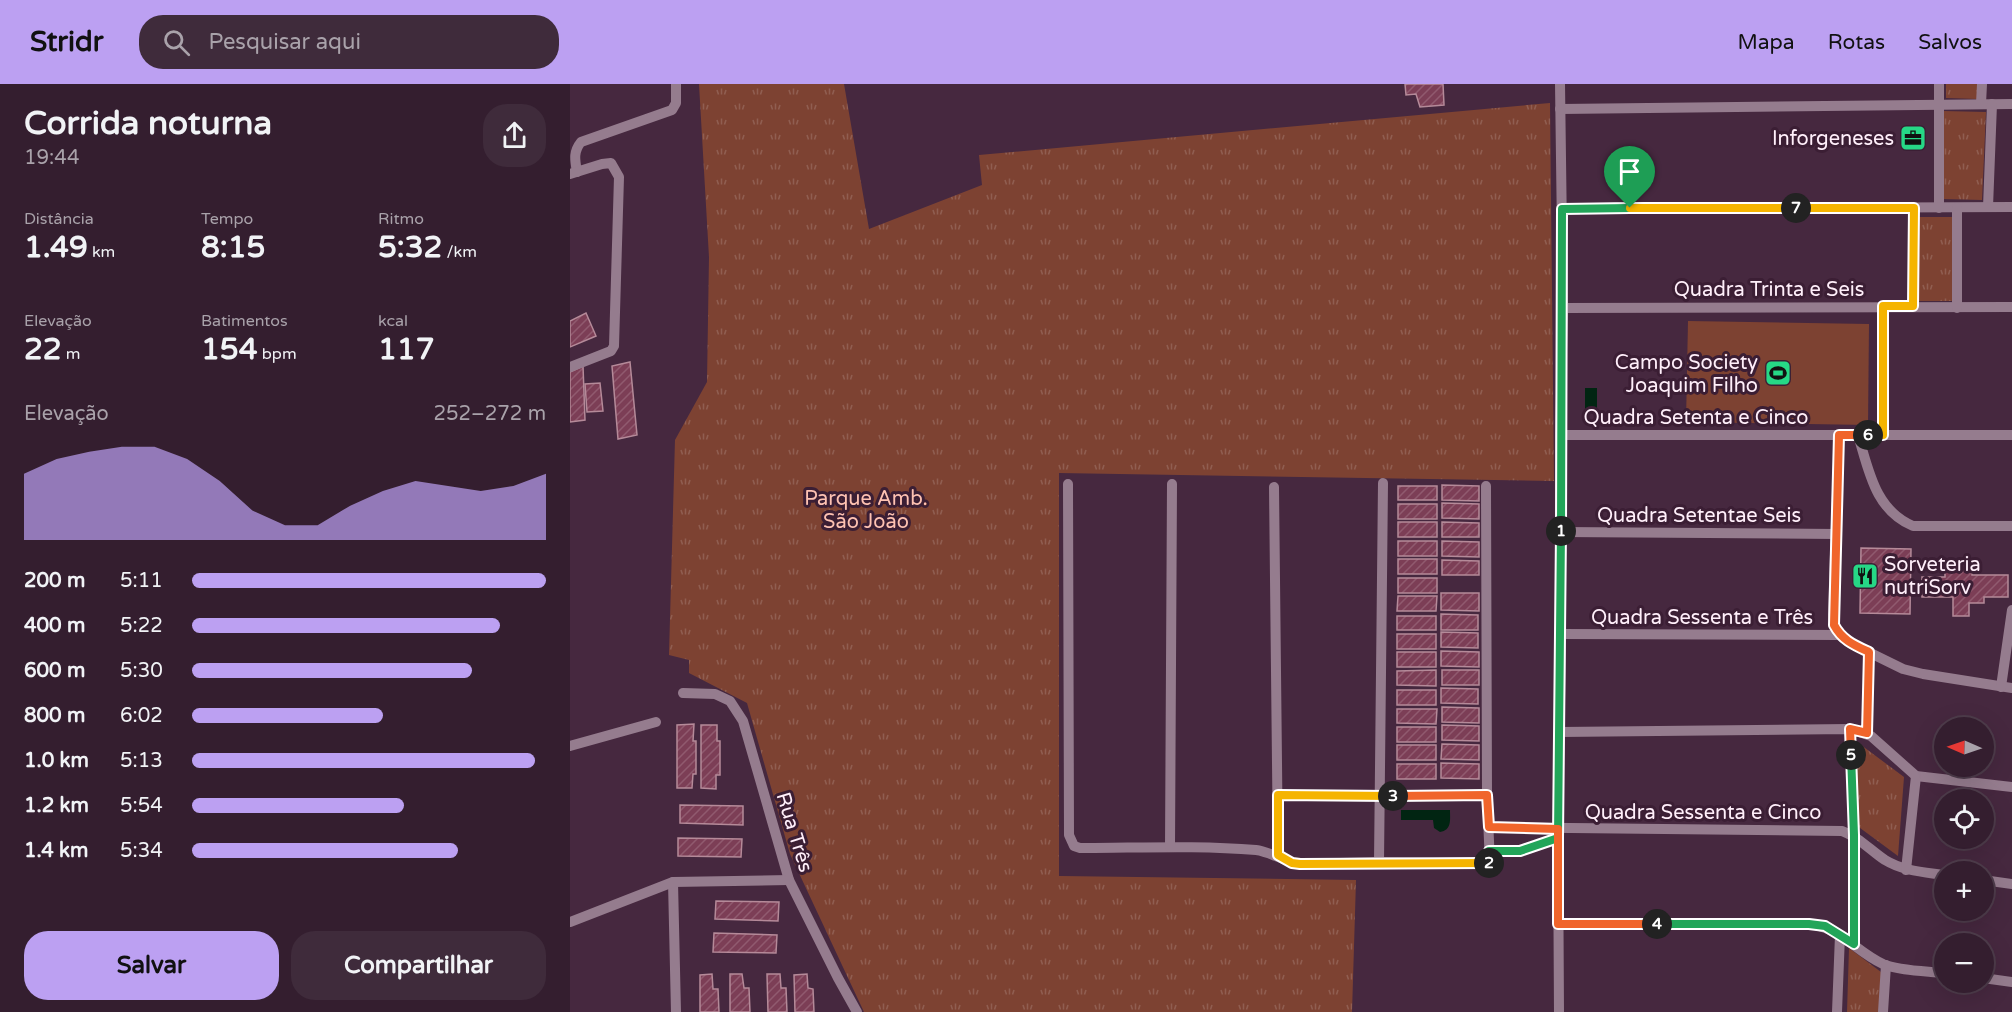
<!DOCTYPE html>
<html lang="pt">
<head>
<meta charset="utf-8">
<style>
  body { margin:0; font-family:"Varela Round",sans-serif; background:#3f2b3b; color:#f1f3f6; height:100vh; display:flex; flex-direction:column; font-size:22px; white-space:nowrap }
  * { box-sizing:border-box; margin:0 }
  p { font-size:20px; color:#a9a2aa }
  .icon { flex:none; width:33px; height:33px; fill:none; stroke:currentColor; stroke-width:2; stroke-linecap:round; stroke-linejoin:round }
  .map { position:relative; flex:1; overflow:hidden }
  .sheet { display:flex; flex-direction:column; background:#341e2f; width:570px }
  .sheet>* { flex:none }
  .needle { width:39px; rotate:272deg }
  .buttons { position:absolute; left:1364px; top:633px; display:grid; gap:12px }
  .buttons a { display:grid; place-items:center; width:60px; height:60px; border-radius:50%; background:#341e2f; box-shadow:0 6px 24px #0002,0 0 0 2px #4e3c4b; font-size:30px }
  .pin { position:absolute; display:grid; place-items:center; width:51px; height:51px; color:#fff; margin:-62px -26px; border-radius:50% 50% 50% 0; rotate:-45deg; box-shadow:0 0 6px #0007 }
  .pin .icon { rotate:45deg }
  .km { position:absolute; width:30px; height:30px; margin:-15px; border-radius:50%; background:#222; color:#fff; font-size:16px; line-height:30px; text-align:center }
  .round { display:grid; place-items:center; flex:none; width:63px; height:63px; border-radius:24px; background:#3f2b3b }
  .summary { display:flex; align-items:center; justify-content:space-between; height:102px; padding:0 24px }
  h1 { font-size:33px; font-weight:700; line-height:45px }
  .figures { display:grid; grid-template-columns:repeat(3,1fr); gap:9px; height:102px; padding:6px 24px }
  .figures div { display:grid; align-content:center }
  .figures b { font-size:30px; font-weight:700 }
  .figures small { font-size:16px; font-weight:400 }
  .figures p { font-size:16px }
  .chart { height:168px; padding:12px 24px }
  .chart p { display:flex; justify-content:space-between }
  .chart svg { width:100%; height:108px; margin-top:6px; fill:#bca0f2; opacity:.7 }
  .action { display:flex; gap:12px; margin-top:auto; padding:12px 24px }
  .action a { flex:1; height:69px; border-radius:24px; background:#bca0f2; color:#111; font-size:24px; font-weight:700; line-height:69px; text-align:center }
  .action a+a { background:#3f2b3b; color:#f1f3f6 }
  ul { padding:0 24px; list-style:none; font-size:20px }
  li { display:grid; grid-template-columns:96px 72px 1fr; align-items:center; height:45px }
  li i { height:15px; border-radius:8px; background:#bca0f2 }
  header { display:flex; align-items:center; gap:36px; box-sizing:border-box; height:84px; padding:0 30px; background:#bca0f2; color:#111 }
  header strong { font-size:28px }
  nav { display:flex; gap:33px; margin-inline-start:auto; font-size:21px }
  .search { width:420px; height:54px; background:#3f2b3b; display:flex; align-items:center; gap:15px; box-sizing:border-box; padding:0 21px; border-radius:24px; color:#a9a2aa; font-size:22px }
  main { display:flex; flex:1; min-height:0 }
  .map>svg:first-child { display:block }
  .grass { fill:#7d4232 }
  .park { fill:url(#park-tufts) }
  .water { fill:#012512 }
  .building { fill:url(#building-hatch); stroke:#b58a99; stroke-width:1.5 }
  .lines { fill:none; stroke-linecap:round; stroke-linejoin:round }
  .minor { stroke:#957c8e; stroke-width:10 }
  .split-1-casing { stroke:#fff; stroke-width:12 }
  .split-2-casing { stroke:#fff; stroke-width:12 }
  .split-3-casing { stroke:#fff; stroke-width:12 }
  .split-4-casing { stroke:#fff; stroke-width:12 }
  .split-5-casing { stroke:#fff; stroke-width:12 }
  .split-6-casing { stroke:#fff; stroke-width:12 }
  .split-7-casing { stroke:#fff; stroke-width:12 }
  .split-8-casing { stroke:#fff; stroke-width:12 }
  .split-1 { stroke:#22a559; stroke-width:8 }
  .split-2 { stroke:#22a559; stroke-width:8 }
  .split-3 { stroke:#f5b400; stroke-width:8 }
  .split-4 { stroke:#f0652b; stroke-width:8 }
  .split-5 { stroke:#22a559; stroke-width:8 }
  .split-6 { stroke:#f0652b; stroke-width:8 }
  .split-7 { stroke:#f5b400; stroke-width:8 }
  .split-8 { stroke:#f5b400; stroke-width:8 }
  .labels { text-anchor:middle; stroke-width:6; stroke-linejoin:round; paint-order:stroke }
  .poi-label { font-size:20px; fill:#ffeffa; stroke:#3b1e34; text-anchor:end }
  .street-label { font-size:20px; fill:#ffeffa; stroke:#3b1e34 }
  .park-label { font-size:20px; fill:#fec2b2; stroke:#3b1e34 }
</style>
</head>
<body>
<header>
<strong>Stridr</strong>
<div class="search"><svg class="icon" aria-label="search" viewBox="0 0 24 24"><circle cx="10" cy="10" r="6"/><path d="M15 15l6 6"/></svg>Pesquisar aqui</div>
<nav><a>Mapa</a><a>Rotas</a><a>Salvos</a></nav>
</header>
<main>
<section class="sheet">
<div class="summary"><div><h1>Corrida noturna</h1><p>19:44</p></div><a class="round"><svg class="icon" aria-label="share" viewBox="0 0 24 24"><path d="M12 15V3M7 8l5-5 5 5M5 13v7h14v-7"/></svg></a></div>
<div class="figures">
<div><p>Distância</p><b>1.49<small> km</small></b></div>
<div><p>Tempo</p><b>8:15</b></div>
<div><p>Ritmo</p><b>5:32<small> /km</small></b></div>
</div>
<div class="figures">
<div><p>Elevação</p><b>22<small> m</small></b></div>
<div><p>Batimentos</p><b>154<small> bpm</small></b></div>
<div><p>kcal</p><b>117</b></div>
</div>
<div class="chart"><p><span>Elevação</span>252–272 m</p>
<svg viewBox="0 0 160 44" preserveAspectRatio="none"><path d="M0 44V17L10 11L20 8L30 6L40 6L50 11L60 20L70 32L80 38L90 38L100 30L110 24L120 20L130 22L140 24L150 22L160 17V44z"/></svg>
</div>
<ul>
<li><b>200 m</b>5:11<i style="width:100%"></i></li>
<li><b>400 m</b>5:22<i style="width:87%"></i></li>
<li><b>600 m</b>5:30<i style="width:79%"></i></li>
<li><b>800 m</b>6:02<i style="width:54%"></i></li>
<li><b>1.0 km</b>5:13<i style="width:97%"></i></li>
<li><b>1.2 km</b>5:54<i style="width:60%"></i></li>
<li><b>1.4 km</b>5:34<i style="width:75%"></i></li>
</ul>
<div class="action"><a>Salvar</a><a>Compartilhar</a></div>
</section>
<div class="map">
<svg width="1442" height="928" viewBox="0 0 1442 928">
  <defs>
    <pattern id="park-tufts" width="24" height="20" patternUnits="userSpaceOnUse" patternTransform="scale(1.5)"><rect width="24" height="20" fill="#7d4232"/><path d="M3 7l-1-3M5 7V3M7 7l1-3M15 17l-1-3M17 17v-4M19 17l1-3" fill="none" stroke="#905e51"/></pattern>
    <pattern id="building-hatch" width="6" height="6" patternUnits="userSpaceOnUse" patternTransform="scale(1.5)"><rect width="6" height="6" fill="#7c3e56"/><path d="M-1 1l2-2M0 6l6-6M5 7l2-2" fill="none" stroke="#905a6f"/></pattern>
  </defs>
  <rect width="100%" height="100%" fill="#46283f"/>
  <path class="grass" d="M 1118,237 L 1299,240 L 1298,341 L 1116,338 Z"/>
  <g class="park">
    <path d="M 129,0 L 274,0 L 299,145 L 412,101 L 409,71 L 980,19 L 984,397 L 489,389 L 489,792 L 786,796 L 782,928 L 294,928 L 220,770 L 177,619 L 119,589 L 119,576 L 99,571 L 105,356 L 137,298 L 139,173 Z"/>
    <path d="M 1376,0 L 1408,0 L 1408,15 L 1376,14 Z"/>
    <path d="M 1373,27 L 1416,28 L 1412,116 L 1372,115 Z"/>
    <path d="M 1349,133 L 1385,133 L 1384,217 L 1349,217 Z"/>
    <path d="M 1283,655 L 1334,693 L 1328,772 L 1286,741 Z"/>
    <path d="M 1279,864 L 1319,894 L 1315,928 L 1277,928 Z"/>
  </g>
  <g class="water">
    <rect x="1015" y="304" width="12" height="23"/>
    <path d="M 831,726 L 880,726 C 880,736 882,746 870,748 L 864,744 L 863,736 L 831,736 Z"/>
  </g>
  <g class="building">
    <path d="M 835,0 L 873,0 L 874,21 L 850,23 L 846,10 L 836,11 Z"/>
    <path d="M 16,229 L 26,252 L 0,263 L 0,237 Z"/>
    <path d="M 60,278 L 67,351 L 48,355 L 42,282 Z"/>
    <path d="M 13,282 L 15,336 L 0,338 L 0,288 Z"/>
    <path d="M 30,299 L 33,327 L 17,328 L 15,300 Z"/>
    <path d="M 872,401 L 909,402 L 909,417 L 872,416 Z"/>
    <rect x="828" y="402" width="39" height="14"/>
    <path d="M 872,419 L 909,420 L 909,435 L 872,434 Z"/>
    <rect x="828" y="420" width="39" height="15"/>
    <rect x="828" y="438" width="39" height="15"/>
    <path d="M 872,438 L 909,439 L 909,453 L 872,453 Z"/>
    <rect x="828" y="457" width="39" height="15"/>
    <path d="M 872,457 L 909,458 L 909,473 L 872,472 Z"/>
    <path d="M 1291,464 L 1341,465 L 1340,530 L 1290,529 Z"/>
    <rect x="828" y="475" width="39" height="15"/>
    <path d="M 872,476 L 909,477 L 909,491 L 872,491 Z"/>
    <path d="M 1375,482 L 1402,482 L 1402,491 L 1438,491 L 1438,513 L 1414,513 L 1414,519 L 1399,519 L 1399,532 L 1383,532 L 1383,513 L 1352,513 L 1352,493 L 1375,493 Z"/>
    <rect x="828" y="494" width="39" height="15"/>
    <path d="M 871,509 L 909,509 L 909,527 L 871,526 Z"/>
    <path d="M 828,512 L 867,512 L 866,527 L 827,527 Z"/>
    <path d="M 871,530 L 908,531 L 908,546 L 871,546 Z"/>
    <rect x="827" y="532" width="39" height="14"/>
    <path d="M 871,548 L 908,549 L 908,564 L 871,563 Z"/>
    <rect x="827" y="550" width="39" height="15"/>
    <path d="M 871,567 L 909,568 L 909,583 L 871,582 Z"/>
    <rect x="827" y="568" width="39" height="15"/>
    <path d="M 866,586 L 866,602 L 827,601 L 827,587 Z"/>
    <rect x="872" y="586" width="37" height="15"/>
    <path d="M 871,604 L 908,605 L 908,620 L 871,619 Z"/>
    <rect x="827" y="606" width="39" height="15"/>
    <path d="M 872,623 L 909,624 L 909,639 L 872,638 Z"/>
    <path d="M 827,625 L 867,625 L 866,640 L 827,639 Z"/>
    <path d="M 124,640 L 123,657 L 126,657 L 126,690 L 123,690 L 122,704 L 107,704 L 107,641 Z"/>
    <path d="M 131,641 L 147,641 L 147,657 L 150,657 L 150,691 L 146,691 L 146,705 L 131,704 Z"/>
    <path d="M 872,641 L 909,642 L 909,657 L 872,656 Z"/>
    <rect x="827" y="643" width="39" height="15"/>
    <path d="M 872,660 L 909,661 L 909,676 L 871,675 Z"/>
    <rect x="827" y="661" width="39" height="15"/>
    <path d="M 871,679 L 909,680 L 909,695 L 871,694 Z"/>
    <rect x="827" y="680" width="39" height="15"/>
    <path d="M 110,721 L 173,722 L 173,741 L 110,739 Z"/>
    <path d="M 108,754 L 172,755 L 171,773 L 108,772 Z"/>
    <path d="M 146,817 L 209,818 L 208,837 L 145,835 Z"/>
    <path d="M 144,849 L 207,851 L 206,869 L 143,868 Z"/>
    <path d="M 142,890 L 143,905 L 148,905 L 149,928 L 130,928 L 130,891 Z"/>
    <path d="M 160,890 L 172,890 L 174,904 L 179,904 L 180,928 L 160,928 Z"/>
    <path d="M 197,890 L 210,890 L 211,904 L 216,904 L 217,928 L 198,928 Z"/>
    <path d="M 237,890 L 238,904 L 243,905 L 244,928 L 225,928 L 224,891 Z"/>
  </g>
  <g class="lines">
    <g class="minor">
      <path d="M 1411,20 L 1412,0"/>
      <path d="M 990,25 L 1442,20"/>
      <path d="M 7,88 C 5,76 3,68 11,58 L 102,26 L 106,19 L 106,0"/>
      <path d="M 0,90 L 32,80 L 41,79 L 49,93 L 44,262 L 41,267 L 0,283"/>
      <path d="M 1418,123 L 1422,20"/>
      <path d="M 1369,124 L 1369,0"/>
      <path d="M 992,125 L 1442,123"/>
      <path d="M 1343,222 L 1344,124"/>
      <path d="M 993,224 L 1442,223"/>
      <path d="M 1387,224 L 1387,124"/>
      <path d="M 990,351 L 1442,351"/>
      <path d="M 1269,351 L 1263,530 L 1264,541 L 1269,551"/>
      <path d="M 1288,351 C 1299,387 1305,426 1343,442 L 1442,442"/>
      <path d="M 1313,351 L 1313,222"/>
      <path d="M 498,400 L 499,751 L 504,762 L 510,764 C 568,764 627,761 686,766 C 702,768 714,778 730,780 L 809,778 L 920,780 L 917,711 L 916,402"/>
      <path d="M 704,403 L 708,771"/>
      <path d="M 991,448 L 1267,450"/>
      <path d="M 991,550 L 1269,551 L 1280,559 L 1333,585 L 1353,590 L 1442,604"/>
      <path d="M 1431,603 L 1442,526"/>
      <path d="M 113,609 L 145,610 L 160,617 L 173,637 L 219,796 L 268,894 L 287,928"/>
      <path d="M 1280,645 L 1284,751 L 1284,860"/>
      <path d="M 990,648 L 1280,645 L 1301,652 L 1346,692 L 1442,703"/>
      <path d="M 1297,649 L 1299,568"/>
      <path d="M 0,662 L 86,638"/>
      <path d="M 708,711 L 917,711"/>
      <path d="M 919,743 L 1272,747 C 1289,753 1300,766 1315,776 C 1333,787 1353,788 1374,791"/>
      <path d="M 600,763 L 602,400"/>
      <path d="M 919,767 L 950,767 L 988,754"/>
      <path d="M 809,778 L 813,399"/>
      <path d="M 1336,786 L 1346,692"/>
      <path d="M 1413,796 L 1442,800"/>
      <path d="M 103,798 L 106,928"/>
      <path d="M 0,838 L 103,798 L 219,796"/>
      <path d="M 988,840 L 1239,840 C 1272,844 1285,867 1313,880 C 1329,887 1357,887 1374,889"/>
      <path d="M 1413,894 L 1442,898"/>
      <path d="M 989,928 L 988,754 L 991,550 L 990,351 L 993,224 L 990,0"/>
      <path d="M 1267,928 L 1270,851"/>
      <path d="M 1313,928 L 1316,881"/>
    </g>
  </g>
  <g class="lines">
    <defs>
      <path id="split-1" d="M 991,447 L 992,125 L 1060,124"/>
      <path id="split-2" d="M 919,779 L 919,767 L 950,767 L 988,754 L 991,447"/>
      <path id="split-3" d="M 823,712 L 708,711 L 708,771 L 722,779 L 730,780 L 919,779"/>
      <path id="split-4" d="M 823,712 L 917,711 L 919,743 L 988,745 L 988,840 L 1087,840"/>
      <path id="split-5" d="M 1087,840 L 1239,840 L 1255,842 L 1284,860 L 1284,751 L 1281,671"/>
      <path id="split-6" d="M 1281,671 L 1280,645 L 1297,649 L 1299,568 C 1284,561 1272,556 1264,541 L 1269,351 L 1298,351"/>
      <path id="split-7" d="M 1226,124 L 1344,124 L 1343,222 L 1313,222 L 1313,351 L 1298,351"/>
      <path id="split-8" d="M 1060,124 L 1226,124"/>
    </defs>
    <use href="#split-1" class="split-1-casing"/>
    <use href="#split-2" class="split-2-casing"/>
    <use href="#split-3" class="split-3-casing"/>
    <use href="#split-4" class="split-4-casing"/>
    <use href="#split-5" class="split-5-casing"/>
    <use href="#split-6" class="split-6-casing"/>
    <use href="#split-7" class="split-7-casing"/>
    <use href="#split-8" class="split-8-casing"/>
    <use href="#split-1" class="split-1"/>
    <use href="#split-2" class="split-2"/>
    <use href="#split-3" class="split-3"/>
    <use href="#split-4" class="split-4"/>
    <use href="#split-5" class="split-5"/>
    <use href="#split-6" class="split-6"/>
    <use href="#split-7" class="split-7"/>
    <use href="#split-8" class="split-8"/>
  </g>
  <defs>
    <symbol id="office-square" viewBox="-11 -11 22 22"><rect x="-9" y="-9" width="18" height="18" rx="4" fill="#26d886" stroke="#3b1e34"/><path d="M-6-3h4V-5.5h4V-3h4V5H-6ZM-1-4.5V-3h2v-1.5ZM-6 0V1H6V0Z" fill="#111"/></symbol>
    <symbol id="stadium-square" viewBox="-11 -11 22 22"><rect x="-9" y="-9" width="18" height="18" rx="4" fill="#26d886" stroke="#3b1e34"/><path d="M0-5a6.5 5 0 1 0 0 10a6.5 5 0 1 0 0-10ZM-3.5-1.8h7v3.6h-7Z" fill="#111"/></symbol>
    <symbol id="restaurant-square" viewBox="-11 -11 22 22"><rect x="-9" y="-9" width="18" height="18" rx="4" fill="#26d886" stroke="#3b1e34"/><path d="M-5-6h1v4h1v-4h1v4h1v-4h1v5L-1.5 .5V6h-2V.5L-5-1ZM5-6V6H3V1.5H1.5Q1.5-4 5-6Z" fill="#111"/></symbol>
  </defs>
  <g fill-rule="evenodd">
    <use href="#office-square" x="1328" y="39" width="30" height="30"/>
    <use href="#stadium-square" x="1193" y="274" width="30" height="30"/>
    <use href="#restaurant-square" x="1280" y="477" width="30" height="30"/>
  </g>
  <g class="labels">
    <g class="poi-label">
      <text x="1324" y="61">Inforgeneses</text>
      <text x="1188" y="285">Campo Society<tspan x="1188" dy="23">Joaquim Filho</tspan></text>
      <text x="1314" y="487" text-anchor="start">Sorveteria<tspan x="1314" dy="23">nutriSorv</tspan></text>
    </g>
    <g class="street-label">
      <text x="1199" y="212">Quadra Trinta e Seis</text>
      <text x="1126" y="340">Quadra Setenta e Cinco</text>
      <text x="1129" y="438">Quadra Setentae Seis</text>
      <text x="1132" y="540">Quadra Sessenta e Três</text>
      <text x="1133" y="735">Quadra Sessenta e Cinco</text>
      <text transform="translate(225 748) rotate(73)" y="7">Rua Três</text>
    </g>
    <g class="park-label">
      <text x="296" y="421">Parque Amb.<tspan x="296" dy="23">São João</tspan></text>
    </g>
  </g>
</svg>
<div class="buttons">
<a><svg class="needle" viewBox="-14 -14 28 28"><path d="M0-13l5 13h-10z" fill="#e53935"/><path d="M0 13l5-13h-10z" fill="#a9a2aa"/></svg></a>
<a><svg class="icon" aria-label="locate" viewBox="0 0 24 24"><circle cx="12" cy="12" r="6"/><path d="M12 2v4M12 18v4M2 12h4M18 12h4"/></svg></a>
<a>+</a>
<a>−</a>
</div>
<div class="pin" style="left:1060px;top:124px;background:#1e9e55"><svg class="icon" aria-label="arrive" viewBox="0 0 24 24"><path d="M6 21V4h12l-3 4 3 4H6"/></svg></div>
<b class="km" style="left:991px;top:447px">1</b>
<b class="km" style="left:919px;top:779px">2</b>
<b class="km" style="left:823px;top:712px">3</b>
<b class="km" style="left:1087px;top:840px">4</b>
<b class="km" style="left:1281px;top:671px">5</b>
<b class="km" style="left:1298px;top:351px">6</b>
<b class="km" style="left:1226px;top:124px">7</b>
</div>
</main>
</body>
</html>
